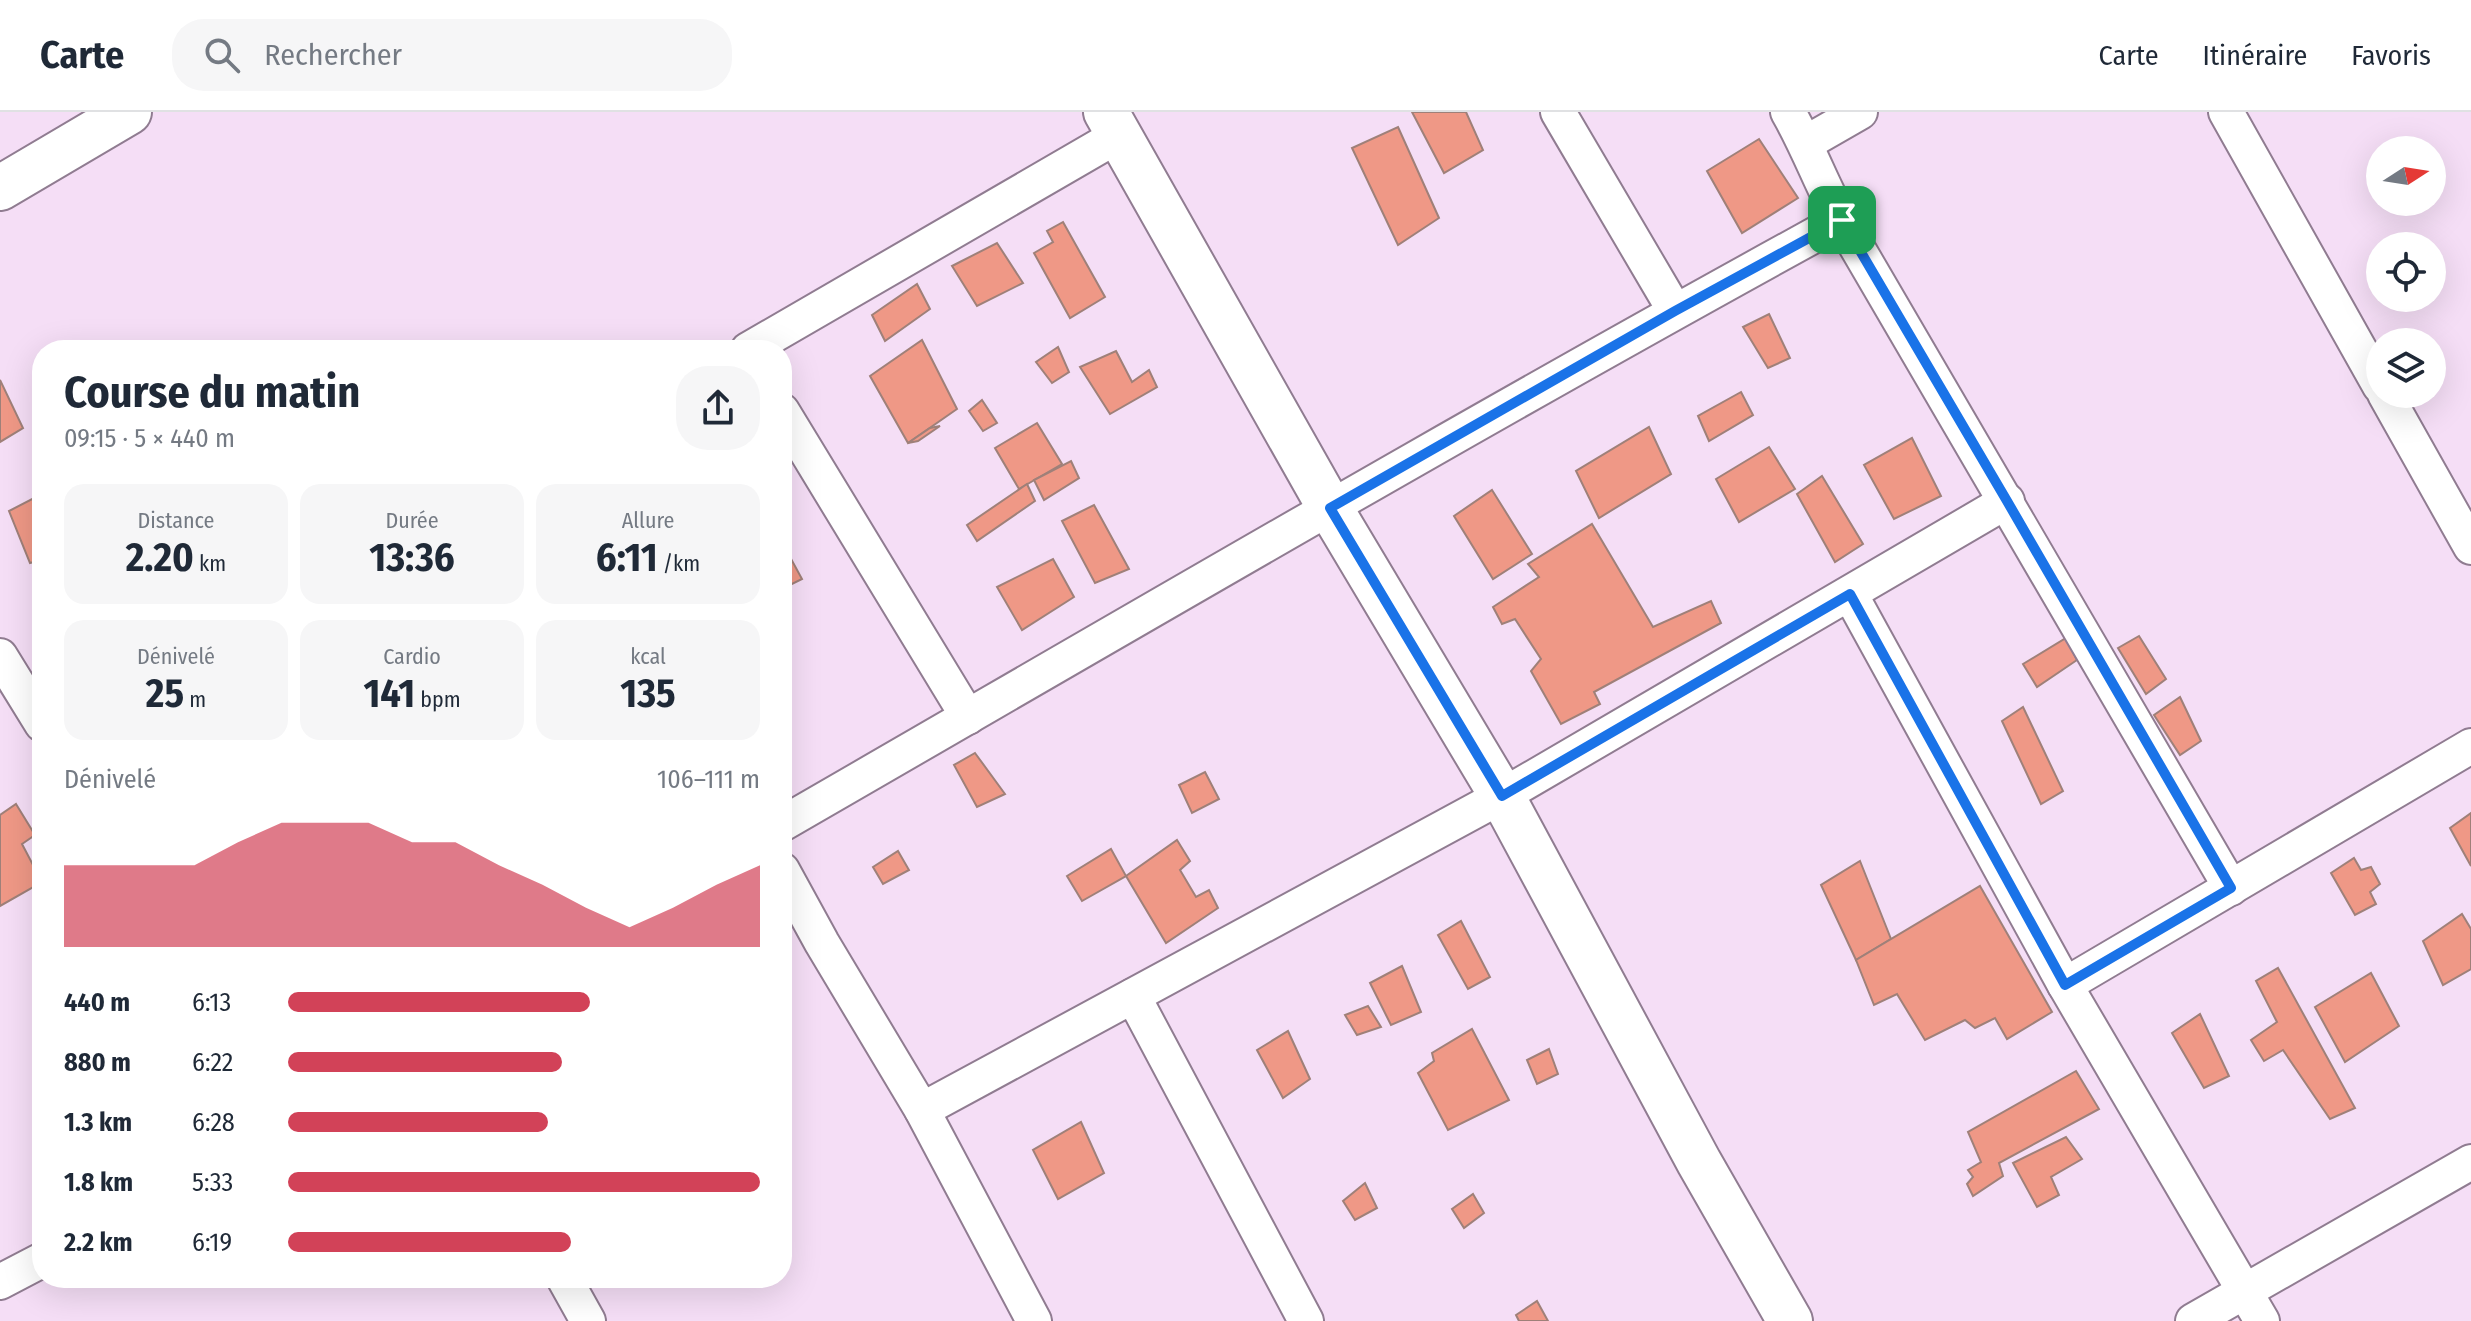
<!DOCTYPE html>
<html lang="fr">
<head>
<meta charset="utf-8">
<style>
  body { margin:0; font-family:"Fira Sans Condensed",sans-serif; background:#f6f6f7; color:#1f2937; height:100vh; display:flex; flex-direction:column; font-size:30px; white-space:nowrap }
  * { box-sizing:border-box; margin:0 }
  p { font-size:26px; color:#747a83 }
  .icon { flex:none; width:44px; height:44px; fill:none; stroke:currentColor; stroke-width:2; stroke-linecap:round; stroke-linejoin:round }
  .map { position:relative; flex:1; overflow:hidden }
  .panel { position:absolute; left:32px; top:228px; width:760px; height:948px; display:flex; flex-direction:column; background:#fff; border-radius:32px; box-shadow:0 8px 32px #0002 }
  .panel>* { flex:none }
  .needle { width:52px; rotate:78deg }
  .controls { position:absolute; left:2366px; top:24px; display:grid; gap:16px }
  .controls a { display:grid; place-items:center; width:80px; height:80px; border-radius:50%; background:#fff; box-shadow:0 8px 32px #0002; font-size:40px }
  .pin { position:absolute; display:grid; place-items:center; width:68px; height:68px; color:#fff; margin:-34px; border-radius:16px; box-shadow:0 4px 12px #0006 }
  .round { display:grid; place-items:center; flex:none; width:84px; height:84px; border-radius:32px; background:#f6f6f7 }
  .overview { display:flex; align-items:center; justify-content:space-between; height:136px; padding:0 32px }
  h1 { font-size:44px; font-weight:700; line-height:60px }
  .metrics { display:grid; grid-template-columns:repeat(3,1fr); gap:12px; height:136px; padding:8px 32px }
  .metrics div { display:grid; align-content:center; border-radius:20px; background:#f6f6f7; text-align:center }
  .metrics b { font-size:40px; font-weight:700 }
  .metrics small { font-size:22px; font-weight:400 }
  .metrics p { font-size:22px }
  .chart { height:224px; padding:16px 32px }
  .chart p { display:flex; justify-content:space-between }
  .chart svg { width:100%; height:144px; margin-top:8px; fill:#d24258; opacity:.7 }
  ul { padding:0 32px; list-style:none; font-size:26px }
  li { display:grid; grid-template-columns:128px 96px 1fr; align-items:center; height:60px }
  li i { height:20px; border-radius:10px; background:#d24258 }
  header { display:flex; align-items:center; gap:48px; box-sizing:border-box; height:112px; padding:0 40px; background:#fff; border-bottom:2px solid #e0e1e3 }
  header strong { font-size:38px }
  nav { display:flex; gap:44px; margin-inline-start:auto; font-size:28px }
  .search { width:560px; height:72px; background:#f6f6f7; display:flex; align-items:center; gap:20px; box-sizing:border-box; padding:0 28px; border-radius:32px; color:#747a83; font-size:30px }
  .map>svg:first-child { display:block }
  .building { fill:#ef9886; stroke:#9f8079; stroke-width:2 }
  .lines { fill:none; stroke-linecap:round; stroke-linejoin:round }
  .minor-casing { stroke:#907c91; stroke-width:38 }
  .tertiary-casing { stroke:#907c91; stroke-width:48 }
  .minor { stroke:#fff; stroke-width:34 }
  .tertiary { stroke:#fff; stroke-width:44 }
  .route-casing { stroke:#fff; stroke-width:16 }
  .route { stroke:#1a73e8; stroke-width:10 }
</style>
</head>
<body>
<header>
<strong>Carte</strong>
<div class="search"><svg class="icon" aria-label="search" viewBox="0 0 24 24"><circle cx="10" cy="10" r="6"/><path d="M15 15l6 6"/></svg>Rechercher</div>
<nav><a>Carte</a><a>Itinéraire</a><a>Favoris</a></nav>
</header>
<div class="map">
<svg width="2471" height="1209" viewBox="0 0 2471 1209">
  <rect width="100%" height="100%" fill="#f5def6"/>
  <g class="building">
    <path d="M 1412,0 L 1466,0 L 1483,38 L 1444,61 Z"/>
    <path d="M 1398,15 L 1439,106 L 1398,133 L 1352,36 Z"/>
    <path d="M 1759,27 L 1798,86 L 1742,121 L 1707,59 Z"/>
    <path d="M 1063,110 L 1105,185 L 1070,206 L 1034,141 L 1053,130 L 1047,119 Z"/>
    <path d="M 997,131 L 1023,171 L 977,194 L 952,154 Z"/>
    <path d="M 917,172 L 930,197 L 885,229 L 872,203 Z"/>
    <path d="M 1769,202 L 1790,246 L 1768,256 L 1743,215 Z"/>
    <path d="M 922,228 L 957,297 L 908,331 L 870,264 Z"/>
    <path d="M 1058,235 L 1069,260 L 1052,271 L 1036,250 Z"/>
    <path d="M 1116,239 L 1132,270 L 1149,258 L 1157,275 L 1110,302 L 1080,255 Z"/>
    <path d="M 0,268 L 23,316 L 0,330 Z"/>
    <path d="M 1741,280 L 1753,303 L 1709,329 L 1698,304 Z"/>
    <path d="M 982,288 L 997,311 L 983,319 L 969,299 Z"/>
    <path d="M 1037,311 L 1062,352 L 1019,377 L 995,336 Z"/>
    <path d="M 940,314 L 918,329 L 908,331 L 930,316 Z"/>
    <path d="M 1649,315 L 1671,362 L 1599,406 L 1576,359 Z"/>
    <path d="M 1912,326 L 1941,384 L 1894,407 L 1864,353 Z"/>
    <path d="M 1769,335 L 1795,377 L 1739,410 L 1716,367 Z"/>
    <path d="M 1071,349 L 1079,366 L 1044,388 L 1034,368 Z"/>
    <path d="M 1822,364 L 1863,432 L 1835,450 L 1797,382 Z"/>
    <path d="M 1027,372 L 1035,389 L 977,429 L 967,413 Z"/>
    <path d="M 1492,378 L 1532,442 L 1493,467 L 1454,404 Z"/>
    <path d="M 42,382 L 42,448 L 30,451 L 9,399 Z"/>
    <path d="M 1094,393 L 1129,457 L 1095,471 L 1062,409 Z"/>
    <path d="M 1592,412 L 1653,515 L 1711,489 L 1721,511 L 1594,580 L 1600,592 L 1561,612 L 1531,559 L 1541,547 L 1515,507 L 1502,512 L 1493,495 L 1539,465 L 1528,452 Z"/>
    <path d="M 790,445 L 802,467 L 782,477 L 782,449 Z"/>
    <path d="M 1053,447 L 1074,485 L 1022,518 L 997,475 Z"/>
    <path d="M 2139,524 L 2166,567 L 2146,582 L 2118,536 Z"/>
    <path d="M 2066,526 L 2077,548 L 2037,575 L 2023,552 Z"/>
    <path d="M 2180,585 L 2201,629 L 2180,643 L 2154,603 Z"/>
    <path d="M 2023,595 L 2063,679 L 2041,692 L 2002,609 Z"/>
    <path d="M 975,641 L 1005,682 L 977,695 L 954,653 Z"/>
    <path d="M 1205,660 L 1219,687 L 1192,701 L 1179,673 Z"/>
    <path d="M 16,692 L 35,723 L 22,732 L 42,770 L 0,794 L 0,703 Z"/>
    <path d="M 2471,701 L 2471,754 L 2450,716 Z"/>
    <path d="M 1177,728 L 1190,749 L 1180,758 L 1196,785 L 1209,778 L 1218,796 L 1166,831 L 1126,764 Z"/>
    <path d="M 1111,737 L 1126,764 L 1082,789 L 1067,764 Z"/>
    <path d="M 898,739 L 909,758 L 883,772 L 873,755 Z"/>
    <path d="M 2354,746 L 2361,758 L 2371,755 L 2380,772 L 2370,780 L 2376,792 L 2355,803 L 2331,761 Z"/>
    <path d="M 1860,749 L 1891,827 L 1856,848 L 1821,773 Z"/>
    <path d="M 1980,774 L 2052,900 L 2007,927 L 1995,906 L 1975,916 L 1965,908 L 1925,928 L 1897,882 L 1874,893 L 1856,848 Z"/>
    <path d="M 2462,802 L 2471,817 L 2471,857 L 2443,873 L 2423,829 Z"/>
    <path d="M 1461,809 L 1490,865 L 1468,877 L 1438,823 Z"/>
    <path d="M 1402,854 L 1421,900 L 1391,913 L 1370,871 Z"/>
    <path d="M 2278,856 L 2355,996 L 2330,1007 L 2283,938 L 2264,949 L 2251,928 L 2277,910 L 2256,869 Z"/>
    <path d="M 2371,861 L 2399,914 L 2345,950 L 2315,895 Z"/>
    <path d="M 1368,894 L 1381,915 L 1357,923 L 1345,903 Z"/>
    <path d="M 2200,902 L 2229,964 L 2204,976 L 2172,921 Z"/>
    <path d="M 1472,917 L 1509,988 L 1448,1018 L 1418,961 L 1434,949 L 1432,941 Z"/>
    <path d="M 1288,919 L 1310,967 L 1283,986 L 1257,938 Z"/>
    <path d="M 1549,937 L 1558,962 L 1537,972 L 1527,948 Z"/>
    <path d="M 2076,959 L 2099,997 L 1999,1051 L 2003,1064 L 1973,1084 L 1967,1072 L 1973,1065 L 1968,1058 L 1981,1050 L 1968,1020 Z"/>
    <path d="M 1081,1010 L 1104,1061 L 1058,1087 L 1033,1038 Z"/>
    <path d="M 2066,1025 L 2082,1047 L 2051,1065 L 2059,1083 L 2037,1095 L 2013,1051 Z"/>
    <path d="M 1365,1071 L 1377,1096 L 1355,1108 L 1343,1089 Z"/>
    <path d="M 1473,1082 L 1484,1101 L 1464,1116 L 1452,1097 Z"/>
    <path d="M 1537,1189 L 1548,1209 L 1519,1209 L 1516,1203 Z"/>
  </g>
  <g class="lines">
    <defs>
      <g id="minor">
        <path d="M 1558,0 L 1675,199"/>
        <path d="M 1788,0 C 1809,36 1823,77 1844,113 C 1974,334 2103,555 2231,776"/>
        <path d="M 2226,0 L 2380,274"/>
        <path d="M 1806,31 L 1860,0"/>
        <path d="M 748,238 L 1119,23"/>
        <path d="M 2385,282 L 2471,435"/>
        <path d="M 782,299 L 968,605"/>
        <path d="M 1850,482 L 2065,873 L 2262,1209"/>
        <path d="M 0,544 L 42,612"/>
        <path d="M 782,712 C 1134,509 1485,303 1842,108"/>
        <path d="M 782,758 L 822,831 L 922,998 L 1034,1209"/>
        <path d="M 2065,873 L 2471,634"/>
        <path d="M 1133,884 L 1306,1209"/>
        <path d="M 922,998 L 1502,684 L 2007,389"/>
        <path d="M 564,1166 L 588,1209"/>
        <path d="M 0,1170 L 42,1148"/>
        <path d="M 2193,1209 L 2471,1050"/>
      </g>
      <g id="tertiary">
        <path d="M 1106,0 L 1330,396 L 1502,684 L 1699,1050 L 1790,1209"/>
        <path d="M 0,76 L 129,0"/>
      </g>
    </defs>
    <use href="#minor" class="minor-casing"/>
    <use href="#tertiary" class="tertiary-casing"/>
    <use href="#minor" class="minor"/>
    <use href="#tertiary" class="tertiary"/>
  </g>
  <g class="lines">
    <defs>
      <path id="route" d="M 1842,108 L 2007,389 L 2231,776 L 2065,873 L 1850,482 L 1502,684 L 1330,396 L 1675,199 Z"/>
    </defs>
    <use href="#route" class="route-casing"/>
    <use href="#route" class="route"/>
  </g>
</svg>
<div class="controls">
<a><svg class="needle" viewBox="-14 -14 28 28"><path d="M0-13l5 13h-10z" fill="#e53935"/><path d="M0 13l5-13h-10z" fill="#747a83"/></svg></a>
<a><svg class="icon" aria-label="locate" viewBox="0 0 24 24"><circle cx="12" cy="12" r="6"/><path d="M12 2v4M12 18v4M2 12h4M18 12h4"/></svg></a>
<a><svg class="icon" aria-label="layers" viewBox="0 0 24 24"><path d="M12 4l9 5-9 5-9-5zM3 14l9 5 9-5"/></svg></a>
</div>
<div class="pin" style="left:1842px;top:108px;background:#1e9e55"><svg class="icon" aria-label="arrive" viewBox="0 0 24 24"><path d="M6 21V4h12l-3 4 3 4H6"/></svg></div>
<section class="panel">
<div class="overview"><div><h1>Course du matin</h1><p>09:15 · 5 × 440 m</p></div><a class="round"><svg class="icon" aria-label="share" viewBox="0 0 24 24"><path d="M12 15V3M7 8l5-5 5 5M5 13v7h14v-7"/></svg></a></div>
<div class="metrics">
<div><p>Distance</p><b>2.20<small> km</small></b></div>
<div><p>Durée</p><b>13:36</b></div>
<div><p>Allure</p><b>6:11<small> /km</small></b></div>
</div>
<div class="metrics">
<div><p>Dénivelé</p><b>25<small> m</small></b></div>
<div><p>Cardio</p><b>141<small> bpm</small></b></div>
<div><p>kcal</p><b>135</b></div>
</div>
<div class="chart"><p><span>Dénivelé</span>106–111 m</p>
<svg viewBox="0 0 160 44" preserveAspectRatio="none"><path d="M0 44V19L10 19L20 19L30 19L40 12L50 6L60 6L70 6L80 12L90 12L100 19L110 25L120 32L130 38L140 32L150 25L160 19V44z"/></svg>
</div>
<ul>
<li><b>440 m</b>6:13<i style="width:64%"></i></li>
<li><b>880 m</b>6:22<i style="width:58%"></i></li>
<li><b>1.3 km</b>6:28<i style="width:55%"></i></li>
<li><b>1.8 km</b>5:33<i style="width:100%"></i></li>
<li><b>2.2 km</b>6:19<i style="width:60%"></i></li>
</ul>
</section>
</div>
</body>
</html>
